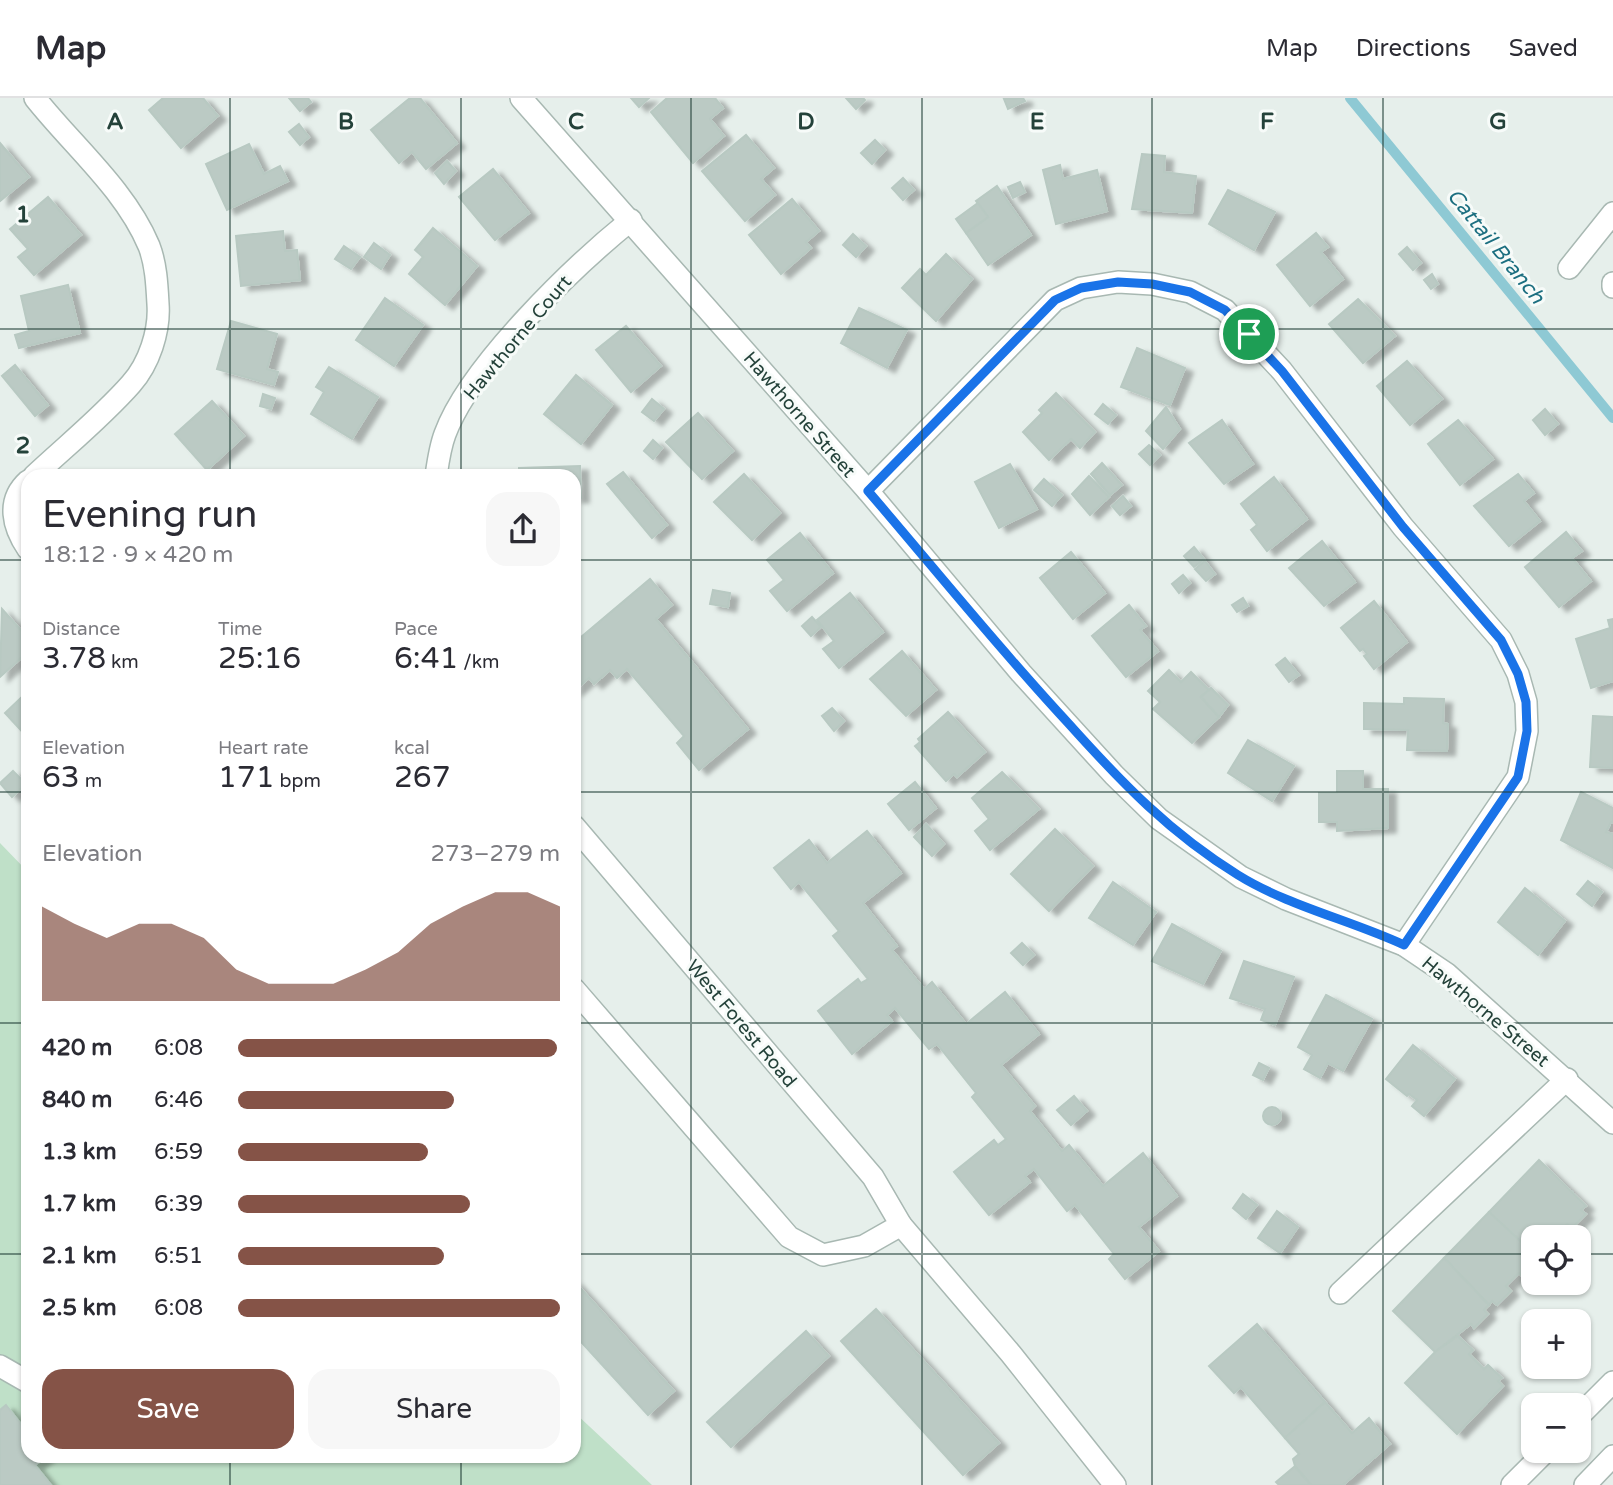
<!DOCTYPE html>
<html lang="en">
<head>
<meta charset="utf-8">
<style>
  body { margin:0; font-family:"Varela Round",sans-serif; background:#f7f7f7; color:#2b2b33; height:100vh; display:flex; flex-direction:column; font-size:26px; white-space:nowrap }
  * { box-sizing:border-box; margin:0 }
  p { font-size:23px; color:#7c7c81 }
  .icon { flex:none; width:38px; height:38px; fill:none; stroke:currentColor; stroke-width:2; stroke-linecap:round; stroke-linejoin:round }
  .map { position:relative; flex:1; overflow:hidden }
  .drawer { position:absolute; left:21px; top:371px; width:560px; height:994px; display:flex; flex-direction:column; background:#fff; border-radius:21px; box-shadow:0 2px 5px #0004 }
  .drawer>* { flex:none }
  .controls { position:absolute; left:1521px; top:1127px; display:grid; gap:14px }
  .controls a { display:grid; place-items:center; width:70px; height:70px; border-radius:14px; background:#fff; box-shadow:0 2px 5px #0004; font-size:35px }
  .pin { position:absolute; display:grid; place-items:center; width:60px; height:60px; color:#fff; margin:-30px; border:4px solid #fff; border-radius:50%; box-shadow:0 2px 7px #0007 }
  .round { display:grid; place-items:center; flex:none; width:74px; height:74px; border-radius:21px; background:#f7f7f7 }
  .overview { display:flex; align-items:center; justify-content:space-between; height:119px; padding:0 21px }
  h1 { font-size:38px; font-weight:600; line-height:52px }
  .metrics { display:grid; grid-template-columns:repeat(3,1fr); gap:10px; height:119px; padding:7px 21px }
  .metrics div { display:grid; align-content:center }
  .metrics b { font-size:30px; font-weight:600 }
  .metrics small { font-size:19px; font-weight:400 }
  .metrics p { font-size:19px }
  .chart { height:196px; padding:14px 21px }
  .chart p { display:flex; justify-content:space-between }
  .chart svg { width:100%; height:126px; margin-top:7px; fill:#855347; opacity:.7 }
  .cta { display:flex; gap:14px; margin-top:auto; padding:14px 21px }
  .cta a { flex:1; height:80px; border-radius:21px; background:#855347; color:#fff; font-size:28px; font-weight:600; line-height:80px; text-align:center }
  .cta a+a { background:#f7f7f7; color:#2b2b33 }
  ul { padding:0 21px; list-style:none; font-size:23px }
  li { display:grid; grid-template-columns:112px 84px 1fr; align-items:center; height:52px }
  li i { height:18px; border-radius:9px; background:#855347 }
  header { display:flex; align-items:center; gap:42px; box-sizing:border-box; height:98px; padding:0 35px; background:#fff; border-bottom:2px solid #e1e1e2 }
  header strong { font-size:33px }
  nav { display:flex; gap:38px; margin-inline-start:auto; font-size:24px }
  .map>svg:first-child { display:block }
  .green { fill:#bfe0c8 }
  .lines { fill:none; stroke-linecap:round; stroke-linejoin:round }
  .stream { stroke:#8ec9d4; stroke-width:10 }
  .building { fill:#bbcac4; stroke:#b8c9c2; stroke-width:2; filter:url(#shadow) }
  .minor-casing { stroke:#a8b8b2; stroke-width:24 }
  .minor { stroke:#fff; stroke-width:21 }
  .route-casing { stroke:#fff; stroke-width:14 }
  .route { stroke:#1a73e8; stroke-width:9 }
  .grid { fill:none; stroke:#24423a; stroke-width:2; stroke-opacity:0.55 }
  .labels { text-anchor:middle; stroke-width:6; stroke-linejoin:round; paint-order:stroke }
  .street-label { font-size:19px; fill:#24423a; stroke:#f7fbf9 }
  .water-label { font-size:21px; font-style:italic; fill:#1c6f80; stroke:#f7fbf9 }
  .grid-label { font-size:23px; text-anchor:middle; font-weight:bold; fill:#24423a; stroke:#f7fbf9; stroke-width:6; stroke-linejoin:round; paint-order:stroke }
</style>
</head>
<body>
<header>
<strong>Map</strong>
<nav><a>Map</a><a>Directions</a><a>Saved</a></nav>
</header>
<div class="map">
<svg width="1613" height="1387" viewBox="0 0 1613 1387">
  <defs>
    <filter id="shadow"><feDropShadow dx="8" dy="4.5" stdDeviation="2" flood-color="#0004"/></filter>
  </defs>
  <rect width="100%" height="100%" fill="#e6efeb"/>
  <path class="green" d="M 0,745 L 28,774 L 28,1358 L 574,1358 L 574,1314 L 652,1387 L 0,1387 Z"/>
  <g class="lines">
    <path class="stream" d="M 1350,0 L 1613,320"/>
  </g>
  <g class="building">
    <path d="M 163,0 L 203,0 L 218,18 L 181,50 L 149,12 Z"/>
    <path d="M 289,0 L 308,0 L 311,4 L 300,13 Z"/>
    <path d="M 410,0 L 420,0 L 457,45 L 426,71 L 412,54 L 399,65 L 371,32 Z"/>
    <path d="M 631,0 L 649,0 L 639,9 Z"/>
    <path d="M 667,0 L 715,0 L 723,10 L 710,21 L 724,38 L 693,65 L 651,14 Z"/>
    <path d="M 846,0 L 863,0 L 865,2 L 856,11 Z"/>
    <path d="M 1023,0 L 1025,3 L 1008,11 L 1004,1 Z"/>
    <path d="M 299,26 L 309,39 L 300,47 L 289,34 Z"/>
    <path d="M 746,37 L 774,70 L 761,81 L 775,97 L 745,123 L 702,73 Z"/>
    <path d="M 875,42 L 885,52 L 872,66 L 861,55 Z"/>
    <path d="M 0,45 L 29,79 L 0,103 Z"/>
    <path d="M 249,46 L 264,76 L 280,68 L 288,83 L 227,112 L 206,66 Z"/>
    <path d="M 1142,56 L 1165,58 L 1164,74 L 1196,78 L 1192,115 L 1132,111 Z"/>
    <path d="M 447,63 L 456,73 L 444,86 L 435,75 Z"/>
    <path d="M 1060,67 L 1063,81 L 1097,72 L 1107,113 L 1056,126 L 1043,72 Z"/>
    <path d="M 493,71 L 529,115 L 495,142 L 459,99 Z"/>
    <path d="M 903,80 L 914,92 L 903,102 L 892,90 Z"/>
    <path d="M 1020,84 L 1025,94 L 1013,100 L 1008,89 Z"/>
    <path d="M 997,88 L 1031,137 L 988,167 L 966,135 L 988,119 L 976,103 Z"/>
    <path d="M 1228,92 L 1275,114 L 1254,152 L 1209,126 Z"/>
    <path d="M 48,99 L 81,137 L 34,177 L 18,159 L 28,151 L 10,131 Z"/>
    <path d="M 792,101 L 819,133 L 806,144 L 811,150 L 781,176 L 749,137 Z"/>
    <path d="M 978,105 L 988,119 L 966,135 L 956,121 Z"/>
    <path d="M 433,130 L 477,168 L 445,207 L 409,176 L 423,159 L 415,152 Z"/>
    <path d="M 283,133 L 285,153 L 297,152 L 300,182 L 241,188 L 236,138 Z"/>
    <path d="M 1316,135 L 1328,149 L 1321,154 L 1343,181 L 1310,208 L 1277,167 Z"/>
    <path d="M 853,136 L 866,148 L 856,159 L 843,147 Z"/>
    <path d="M 374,145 L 390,157 L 381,171 L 364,159 Z"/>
    <path d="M 344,148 L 360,159 L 351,171 L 335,161 Z"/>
    <path d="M 1407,149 L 1421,165 L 1413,172 L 1399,156 Z"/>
    <path d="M 946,156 L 972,181 L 936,223 L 902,190 L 920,171 L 926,177 Z"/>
    <path d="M 1432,176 L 1438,186 L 1431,191 L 1424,182 Z"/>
    <path d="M 68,187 L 80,235 L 19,250 L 15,237 L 29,233 L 21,198 Z"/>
    <path d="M 385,200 L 423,227 L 394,268 L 356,242 Z"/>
    <path d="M 1358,201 L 1395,238 L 1363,265 L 1329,226 Z"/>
    <path d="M 859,210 L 907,232 L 887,270 L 841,245 Z"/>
    <path d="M 231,223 L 277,236 L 267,271 L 278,274 L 274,287 L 217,271 Z"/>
    <path d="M 626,228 L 661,268 L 631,294 L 596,252 Z"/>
    <path d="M 1137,250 L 1185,270 L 1170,307 L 1121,289 Z"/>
    <path d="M 1407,263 L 1442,301 L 1410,327 L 1377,288 Z"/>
    <path d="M 15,267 L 48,307 L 35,318 L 2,278 Z"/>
    <path d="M 329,269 L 378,299 L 352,341 L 311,316 L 324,294 L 316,289 Z"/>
    <path d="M 576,277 L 612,307 L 581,346 L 544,316 Z"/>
    <path d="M 1056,295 L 1095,334 L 1080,350 L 1071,341 L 1049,362 L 1023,334 L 1042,315 L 1039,312 Z"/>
    <path d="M 263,296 L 275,300 L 271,311 L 260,308 Z"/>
    <path d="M 652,301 L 664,311 L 654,323 L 642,314 Z"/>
    <path d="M 212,303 L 244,338 L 207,372 L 175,336 Z"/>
    <path d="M 1103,306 L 1116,317 L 1108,326 L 1095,316 Z"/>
    <path d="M 1166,309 L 1180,331 L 1163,351 L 1146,333 Z"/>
    <path d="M 1545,311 L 1558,326 L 1545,337 L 1533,322 Z"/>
    <path d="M 698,315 L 733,353 L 702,381 L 666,344 Z"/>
    <path d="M 1222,322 L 1253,366 L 1224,386 L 1189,345 Z"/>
    <path d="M 1458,322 L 1493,361 L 1460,387 L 1428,346 Z"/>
    <path d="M 653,342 L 662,350 L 653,361 L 644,353 Z"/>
    <path d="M 1149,347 L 1160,357 L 1150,367 L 1139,356 Z"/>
    <path d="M 1102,365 L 1122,387 L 1110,397 L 1091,376 Z"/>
    <path d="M 1010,366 L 1037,411 L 999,430 L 975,384 Z"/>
    <path d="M 580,368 L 581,400 L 574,400 L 574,378 L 519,378 L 519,370 Z"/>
    <path d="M 623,374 L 667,427 L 652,440 L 607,386 Z"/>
    <path d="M 744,376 L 780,415 L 752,442 L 714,404 Z"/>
    <path d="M 1518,376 L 1534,395 L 1524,403 L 1540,423 L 1509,448 L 1474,408 Z"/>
    <path d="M 1089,378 L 1109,399 L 1090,417 L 1072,396 Z"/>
    <path d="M 1274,379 L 1307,421 L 1267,453 L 1251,432 L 1257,427 L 1241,406 Z"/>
    <path d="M 1044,381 L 1062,397 L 1052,408 L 1034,392 Z"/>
    <path d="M 1123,398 L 1131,408 L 1120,417 L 1112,408 Z"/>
    <path d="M 1566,434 L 1582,453 L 1572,460 L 1591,483 L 1559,509 L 1525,469 Z"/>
    <path d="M 800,435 L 833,475 L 787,513 L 770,493 L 784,482 L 767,462 Z"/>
    <path d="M 1322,443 L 1355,484 L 1324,508 L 1289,470 Z"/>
    <path d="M 1194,449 L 1204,461 L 1194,469 L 1184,458 Z"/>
    <path d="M 1071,454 L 1105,495 L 1073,521 L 1040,480 Z"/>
    <path d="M 1205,463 L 1215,476 L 1206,483 L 1195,471 Z"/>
    <path d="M 1183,477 L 1190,485 L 1179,495 L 1172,486 Z"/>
    <path d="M 650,481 L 672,507 L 656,521 L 748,631 L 699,672 L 677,645 L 684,638 L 627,571 L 617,580 L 610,572 L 594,586 L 589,580 L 574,593 L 574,545 Z"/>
    <path d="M 713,492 L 730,495 L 728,509 L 710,506 Z"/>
    <path d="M 850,495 L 883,534 L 839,570 L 823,551 L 834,543 L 817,522 Z"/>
    <path d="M 1243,500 L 1248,508 L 1237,514 L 1232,507 Z"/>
    <path d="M 1374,503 L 1407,544 L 1374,571 L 1364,558 L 1367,556 L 1363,551 L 1360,553 L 1341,530 Z"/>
    <path d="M 1129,507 L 1146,528 L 1140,532 L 1158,553 L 1126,579 L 1092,538 Z"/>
    <path d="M 2,511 L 28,540 L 28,554 L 0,579 Z"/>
    <path d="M 812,519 L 821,529 L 811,538 L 802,528 Z"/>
    <path d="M 1613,521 L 1613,583 L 1591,590 L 1576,541 L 1610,530 L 1608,522 Z"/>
    <path d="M 902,553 L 936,592 L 906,618 L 870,581 Z"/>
    <path d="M 1285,560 L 1299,577 L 1289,584 L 1276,567 Z"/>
    <path d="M 1169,572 L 1181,584 L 1191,574 L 1209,592 L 1201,599 L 1219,619 L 1192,645 L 1153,611 L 1160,604 L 1148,593 Z"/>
    <path d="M 1211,590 L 1228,607 L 1219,619 L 1201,599 Z"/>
    <path d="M 28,593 L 28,640 L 5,615 Z"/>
    <path d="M 1404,600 L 1444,601 L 1443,625 L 1448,626 L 1447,653 L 1407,652 L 1408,632 L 1364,631 L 1364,605 L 1404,606 Z"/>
    <path d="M 832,610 L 844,623 L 834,633 L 822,618 Z"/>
    <path d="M 948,614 L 985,654 L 957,679 L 954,676 L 946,683 L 915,648 L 920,644 L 918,641 Z"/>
    <path d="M 1593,618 L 1613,619 L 1613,670 L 1590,669 Z"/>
    <path d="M 1248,642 L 1294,668 L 1272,703 L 1228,675 Z"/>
    <path d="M 13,673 L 26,686 L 12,699 L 0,685 Z"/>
    <path d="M 1337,673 L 1363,673 L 1363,691 L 1388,691 L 1388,730 L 1337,733 L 1337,724 L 1319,724 L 1319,695 L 1337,695 Z"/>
    <path d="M 1002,674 L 1039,711 L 990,752 L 975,733 L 989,721 L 972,700 Z"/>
    <path d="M 915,684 L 936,710 L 909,732 L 888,706 Z"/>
    <path d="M 1581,694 L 1613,710 L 1613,725 L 1611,724 L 1606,734 L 1613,736 L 1613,770 L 1561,742 Z"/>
    <path d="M 926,726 L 944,746 L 932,758 L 914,739 Z"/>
    <path d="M 1055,731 L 1093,768 L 1049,813 L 1011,776 Z"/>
    <path d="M 867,733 L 901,775 L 863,805 L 897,848 L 892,852 L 924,891 L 932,884 L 966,926 L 1005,894 L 1039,936 L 1001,967 L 1035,1008 L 1030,1013 L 1062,1053 L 1069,1047 L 1103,1088 L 1143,1055 L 1177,1098 L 1139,1129 L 1159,1153 L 1125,1181 L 1109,1161 L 1114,1156 L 1075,1107 L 1067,1113 L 1034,1071 L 1025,1078 L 1030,1084 L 989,1117 L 954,1074 L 994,1042 L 998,1047 L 1006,1041 L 972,999 L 976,995 L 937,946 L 929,951 L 895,910 L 887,917 L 892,923 L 852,956 L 818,913 L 858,881 L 861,885 L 868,881 L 833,838 L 839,833 L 799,784 L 791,791 L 774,770 L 809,742 L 827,765 Z"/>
    <path d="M 1588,783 L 1602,794 L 1592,808 L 1577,796 Z"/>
    <path d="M 1113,784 L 1156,814 L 1133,847 L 1089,820 Z"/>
    <path d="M 1525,790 L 1565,823 L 1538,857 L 1498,824 Z"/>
    <path d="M 1172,826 L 1221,853 L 1203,886 L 1152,863 Z"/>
    <path d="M 1022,845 L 1034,857 L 1023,867 L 1011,855 Z"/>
    <path d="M 1244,863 L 1294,879 L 1275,927 L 1261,922 L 1265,911 L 1230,900 Z"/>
    <path d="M 1326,897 L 1372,921 L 1343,973 L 1328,965 L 1320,980 L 1304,971 L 1312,957 L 1298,949 Z"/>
    <path d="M 1413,947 L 1455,981 L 1424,1018 L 1412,1008 L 1417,1002 L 1409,996 L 1407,998 L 1386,981 Z"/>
    <path d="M 1259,965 L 1269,970 L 1263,982 L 1253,977 Z"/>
    <path d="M 1074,998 L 1087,1013 L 1071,1027 L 1057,1012 Z"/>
    <circle cx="1272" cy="1018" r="9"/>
    <path d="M 1539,1062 L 1586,1108 L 1581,1112 L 1586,1116 L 1572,1130 L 1567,1126 L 1555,1139 L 1533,1139 L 1533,1155 L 1489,1114 Z"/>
    <path d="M 1243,1096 L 1257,1107 L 1246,1121 L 1233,1110 Z"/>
    <path d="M 1277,1113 L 1298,1129 L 1280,1155 L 1258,1140 Z"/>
    <path d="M 1489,1114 L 1533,1155 L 1533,1170 L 1524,1180 L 1519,1175 L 1506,1188 L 1511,1193 L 1497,1207 L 1492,1203 L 1489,1207 L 1444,1160 Z"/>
    <path d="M 1444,1160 L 1489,1207 L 1484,1212 L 1488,1216 L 1474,1230 L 1471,1226 L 1435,1254 L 1393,1213 Z"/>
    <path d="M 574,1183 L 674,1293 L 648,1317 L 574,1236 Z"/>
    <path d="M 876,1211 L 999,1345 L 963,1377 L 841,1243 Z"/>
    <path d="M 1257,1226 L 1325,1304 L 1285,1340 L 1241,1289 L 1234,1295 L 1209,1268 Z"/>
    <path d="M 806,1233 L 829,1258 L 731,1349 L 707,1324 Z"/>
    <path d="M 1458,1238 L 1473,1252 L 1469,1256 L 1484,1271 L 1488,1267 L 1502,1280 L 1498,1283 L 1503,1288 L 1457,1336 L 1405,1285 L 1435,1254 Z"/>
    <path d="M 1325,1304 L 1352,1335 L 1369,1320 L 1390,1346 L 1343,1387 L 1311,1387 L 1295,1368 L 1293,1361 L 1299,1356 L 1285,1340 Z"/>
    <path d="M 6,1307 L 28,1335 L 28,1358 L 46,1359 L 35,1367 L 51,1387 L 0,1387 L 0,1312 Z"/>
    <path d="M 1295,1368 L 1296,1370 L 1311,1387 L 1279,1387 L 1276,1384 Z"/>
  </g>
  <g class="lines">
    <defs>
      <g id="minor">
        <path d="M 521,0 L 868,393 L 1021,575 L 1114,677 L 1159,721 L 1241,779 L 1286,801 L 1404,847 L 1447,876 L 1613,1025"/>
        <path d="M 1569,170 L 1613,115"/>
        <path d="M 1613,185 L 1613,189"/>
        <path d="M 34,378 C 66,348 102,319 131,286 C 149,266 160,233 158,206 C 157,187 156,166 149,148 C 125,91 73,48 35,0"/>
        <path d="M 436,378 C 438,364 440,349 445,336 C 470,268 574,168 631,122"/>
        <path d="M 28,383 C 6,403 13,429 28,451"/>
        <path d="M 868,393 L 1055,202 L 1081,190 L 1118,184 L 1152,186 L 1190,194 L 1225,212 L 1282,273 L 1403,429 L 1501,542 L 1518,576 L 1526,604 L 1527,633 L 1518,679 L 1404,847"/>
        <path d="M 574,728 L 873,1079 L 901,1127 L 864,1148 L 823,1157 L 789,1139 L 574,891"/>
        <path d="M 901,1127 L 1011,1256 L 1115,1387"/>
        <path d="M 1340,1195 L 1567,981"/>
        <path d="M 0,1268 L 28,1284"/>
        <path d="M 1578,1319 L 1613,1284"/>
        <path d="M 1512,1387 L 1546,1353"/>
        <path d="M 1585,1387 L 1613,1358"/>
      </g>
    </defs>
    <use href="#minor" class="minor-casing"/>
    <use href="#minor" class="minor"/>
  </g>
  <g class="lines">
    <defs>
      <path id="route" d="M 1118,184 L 1152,186 L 1190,194 L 1225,212 L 1282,273 L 1403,429 L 1501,542 L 1518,576 L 1526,604 L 1527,633 L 1518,679 L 1404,847 C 1350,822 1288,808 1238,777 C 1170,735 1122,685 1069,626 C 999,551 935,471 868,393 L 1055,202 L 1081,190 Z"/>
    </defs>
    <use href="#route" class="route-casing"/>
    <use href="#route" class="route"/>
  </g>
  <path class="grid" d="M 230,0 L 230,378M 461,0 L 461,378M 691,0 L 691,1387M 922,0 L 922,1387M 1152,0 L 1152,1387M 1383,0 L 1383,1387M 0,231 L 1613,231M 0,462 L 28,462M 574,462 L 1613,462M 0,694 L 28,694M 574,694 L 1613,694M 0,925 L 28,925M 574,925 L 1613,925M 0,1156 L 28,1156M 574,1156 L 1533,1156M 1578,1156 L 1613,1156M 230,1358 L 230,1387M 461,1358 L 461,1387"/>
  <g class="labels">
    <g class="street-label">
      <text transform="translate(517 239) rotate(-50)" y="7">Hawthorne Court</text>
      <text transform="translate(800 316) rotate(49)" y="7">Hawthorne Street</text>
      <text transform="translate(1486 913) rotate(40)" y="7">Hawthorne Street</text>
      <text transform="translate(742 925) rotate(50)" y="7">West Forest Road</text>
    </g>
    <g class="water-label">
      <text transform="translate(1496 148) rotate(51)" y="7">Cattail Branch</text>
    </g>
  </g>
  <g class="grid-label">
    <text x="115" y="31">A</text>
    <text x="346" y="31">B</text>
    <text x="576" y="31">C</text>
    <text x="806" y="31">D</text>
    <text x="1037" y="31">E</text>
    <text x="1267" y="31">F</text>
    <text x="1498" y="31">G</text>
    <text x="23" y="124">1</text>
    <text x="23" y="355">2</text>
  </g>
</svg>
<div class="controls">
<a><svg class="icon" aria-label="locate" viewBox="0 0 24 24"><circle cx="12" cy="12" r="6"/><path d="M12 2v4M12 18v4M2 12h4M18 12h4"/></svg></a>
<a>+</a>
<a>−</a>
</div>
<div class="pin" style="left:1249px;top:236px;background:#1e9e55"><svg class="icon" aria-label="arrive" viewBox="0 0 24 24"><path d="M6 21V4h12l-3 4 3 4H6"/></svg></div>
<section class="drawer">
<div class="overview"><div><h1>Evening run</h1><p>18:12 · 9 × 420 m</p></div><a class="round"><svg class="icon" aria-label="share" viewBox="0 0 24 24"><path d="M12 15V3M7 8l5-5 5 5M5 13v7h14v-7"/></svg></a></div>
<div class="metrics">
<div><p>Distance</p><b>3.78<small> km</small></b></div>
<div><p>Time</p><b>25:16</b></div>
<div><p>Pace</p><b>6:41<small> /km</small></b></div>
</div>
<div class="metrics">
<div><p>Elevation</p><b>63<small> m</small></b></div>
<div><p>Heart rate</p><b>171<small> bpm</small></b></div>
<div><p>kcal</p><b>267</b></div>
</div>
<div class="chart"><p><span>Elevation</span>273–279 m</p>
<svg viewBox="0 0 160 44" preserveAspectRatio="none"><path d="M0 44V11L10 17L20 22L30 17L40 17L50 22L60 33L70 38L80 38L90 38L100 33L110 27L120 17L130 11L140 6L150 6L160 11V44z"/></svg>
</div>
<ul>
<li><b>420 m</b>6:08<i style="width:99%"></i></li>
<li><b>840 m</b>6:46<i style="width:67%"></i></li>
<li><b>1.3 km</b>6:59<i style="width:59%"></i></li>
<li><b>1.7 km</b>6:39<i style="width:72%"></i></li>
<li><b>2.1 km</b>6:51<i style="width:64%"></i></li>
<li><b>2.5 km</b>6:08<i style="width:100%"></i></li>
</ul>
<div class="cta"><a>Save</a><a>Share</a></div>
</section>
</div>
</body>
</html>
